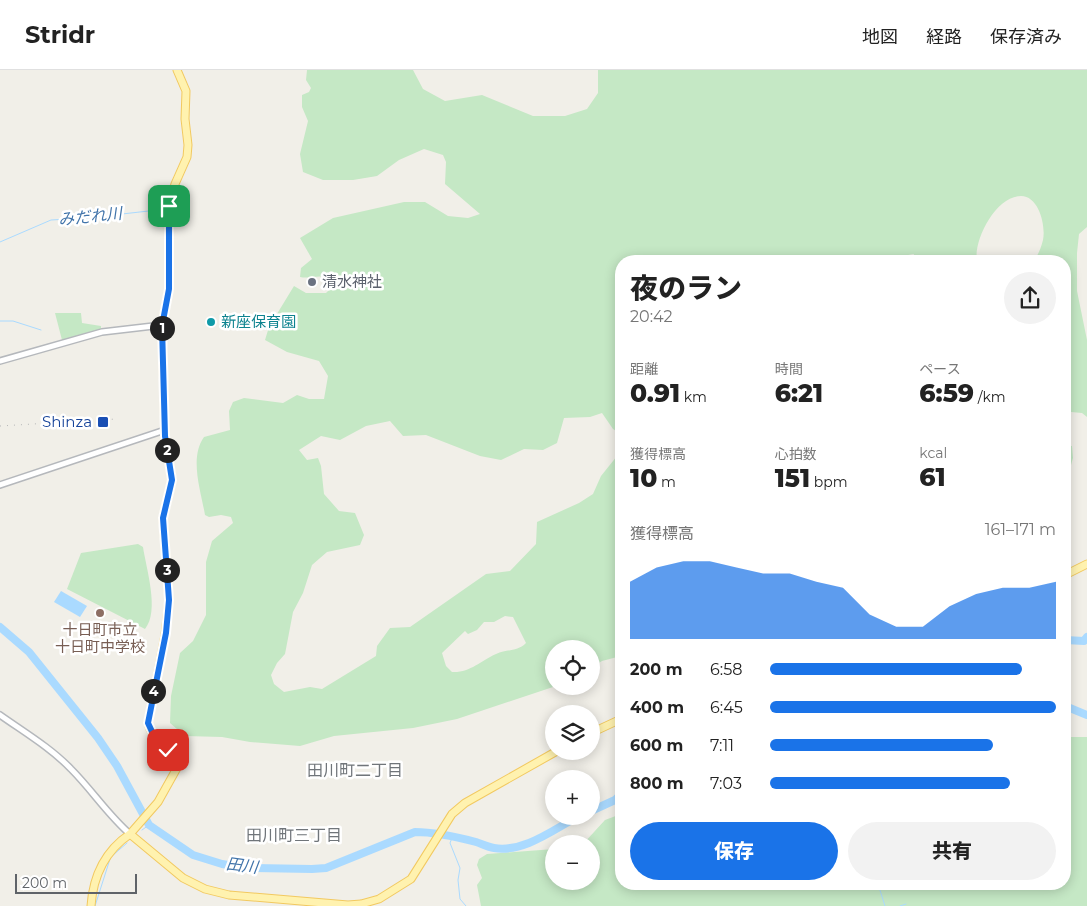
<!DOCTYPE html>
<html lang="ja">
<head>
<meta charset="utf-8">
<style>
  body { margin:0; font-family:Montserrat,"Noto Sans JP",sans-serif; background:#f2f2f2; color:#222; height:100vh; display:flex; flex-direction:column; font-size:19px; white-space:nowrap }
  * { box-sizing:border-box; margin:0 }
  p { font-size:16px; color:#767676 }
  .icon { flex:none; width:28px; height:28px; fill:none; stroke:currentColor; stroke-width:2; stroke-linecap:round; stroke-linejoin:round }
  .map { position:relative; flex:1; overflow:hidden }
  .panel { position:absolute; left:615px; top:185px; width:456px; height:635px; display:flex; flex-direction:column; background:#fff; border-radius:20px; box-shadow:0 2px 12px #0003 }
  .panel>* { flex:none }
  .controls { position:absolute; left:545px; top:570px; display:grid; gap:10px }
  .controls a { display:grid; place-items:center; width:55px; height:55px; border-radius:50%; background:#fff; box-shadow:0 2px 12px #0003; font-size:25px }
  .scale { position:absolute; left:15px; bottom:12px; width:122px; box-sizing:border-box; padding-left:5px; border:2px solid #5f6368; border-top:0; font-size:14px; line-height:18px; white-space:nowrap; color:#5f6368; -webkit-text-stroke:4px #fff; paint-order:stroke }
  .pin { position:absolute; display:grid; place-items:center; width:42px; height:42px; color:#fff; margin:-21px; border-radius:10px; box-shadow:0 2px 8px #0006 }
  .km { position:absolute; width:25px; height:25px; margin:-12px; border-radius:50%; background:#222; color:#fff; font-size:14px; line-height:25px; text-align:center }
  .round { display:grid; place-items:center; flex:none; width:52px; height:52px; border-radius:26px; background:#f2f2f2 }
  .summary { display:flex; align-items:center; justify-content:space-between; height:85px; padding:0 15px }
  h1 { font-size:28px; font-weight:800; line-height:38px }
  .metrics { display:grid; grid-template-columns:repeat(3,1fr); gap:8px; height:85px; padding:5px 15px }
  .metrics div { display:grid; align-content:center }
  .metrics b { font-size:25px; font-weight:800 }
  .metrics small { font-size:14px; font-weight:400 }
  .metrics p { font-size:14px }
  .chart { height:140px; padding:10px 15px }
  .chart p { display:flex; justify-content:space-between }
  .chart svg { width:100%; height:90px; margin-top:5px; fill:#1a73e8; opacity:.7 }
  .button { display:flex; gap:10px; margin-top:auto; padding:10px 15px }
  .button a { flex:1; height:58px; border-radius:30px; background:#1a73e8; color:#fff; font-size:20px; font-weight:800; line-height:58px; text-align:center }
  .button a+a { background:#f2f2f2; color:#222 }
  ul { padding:0 15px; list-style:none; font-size:16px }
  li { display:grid; grid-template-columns:80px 60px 1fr; align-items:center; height:38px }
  li i { height:12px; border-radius:6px; background:#1a73e8 }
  header { display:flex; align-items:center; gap:30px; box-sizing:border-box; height:70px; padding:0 25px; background:#fff; border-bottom:1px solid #e0e0e0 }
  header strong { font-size:24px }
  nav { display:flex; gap:28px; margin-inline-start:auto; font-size:18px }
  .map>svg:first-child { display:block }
  .green { fill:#c5e8c5; fill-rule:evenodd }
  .water { fill:#aadaff }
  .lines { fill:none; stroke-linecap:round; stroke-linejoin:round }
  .stream { stroke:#aadaff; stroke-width:1 }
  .river { stroke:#aadaff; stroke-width:8 }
  .minor-casing { stroke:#b5b8bc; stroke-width:8 }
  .major-casing { stroke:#f2c960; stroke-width:9 }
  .minor { stroke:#fff; stroke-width:5 }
  .major { stroke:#fff2af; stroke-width:7 }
  .rail { stroke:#b6b7b8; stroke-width:1; stroke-dasharray:1 6; stroke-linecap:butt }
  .route-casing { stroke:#fff; stroke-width:10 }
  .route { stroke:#1a73e8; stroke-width:6 }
  .worship-dot { fill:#6b7280; stroke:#fff; stroke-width:2 }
  .culture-dot { fill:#0f9aa8; stroke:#fff; stroke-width:2 }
  .transit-dot { fill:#1a4fb4; stroke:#fff; stroke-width:2 }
  .education-dot { fill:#8d6e63; stroke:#fff; stroke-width:2 }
  .labels { text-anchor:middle; stroke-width:5; stroke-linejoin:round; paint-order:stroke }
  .worship-label { font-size:15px; fill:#5b616d; stroke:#fff; text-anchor:start }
  .culture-label { font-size:15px; fill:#0d838f; stroke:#fff; text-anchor:start }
  .transit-label { font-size:15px; fill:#164399; stroke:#fff; text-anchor:end }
  .education-label { font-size:15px; fill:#785e54; stroke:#fff }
  .water-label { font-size:16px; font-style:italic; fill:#4174aa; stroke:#fff }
  .neighbourhood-label { font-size:16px; fill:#70757a; stroke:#fff }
</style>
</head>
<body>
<header>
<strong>Stridr</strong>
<nav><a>地図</a><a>経路</a><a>保存済み</a></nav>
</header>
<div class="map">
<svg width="1087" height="836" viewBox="0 0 1087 836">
  <rect width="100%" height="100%" fill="#f1efe8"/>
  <g class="green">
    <path d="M 307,0 L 413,0 L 423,19 L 445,31 L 482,25 L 533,46 L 565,46 L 587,39 L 598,23 L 598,0 L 1087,0 L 1087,157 L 1079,164 L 1077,183 L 1077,221 L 1087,270 L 1087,347 L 1082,343 L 1071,342 L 1065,347 L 1065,191 L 1034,191 C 1038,185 1041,178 1043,170 C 1046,156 1039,126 1021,126 C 996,126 973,170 977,191 L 911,191 L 914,184 L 874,191 L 621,191 L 621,364 L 613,359 L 602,343 L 590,347 L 564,348 L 557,373 L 543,380 L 524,379 L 501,390 L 480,386 L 426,365 L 403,366 L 390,351 L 366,356 L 340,370 L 321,366 L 299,380 L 307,390 L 318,388 L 321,396 L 324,424 L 339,441 L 355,443 L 364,465 L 360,475 L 327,482 L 312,495 L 303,523 L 293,542 L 285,584 L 277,593 L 271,605 L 274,614 L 284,622 L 310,617 L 322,619 L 376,586 L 377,576 L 390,558 L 410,557 L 486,504 L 510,501 L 536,474 L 537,452 L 579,433 L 593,424 L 601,406 L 621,381 L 621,586 L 602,591 L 591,598 L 591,579 L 554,579 L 554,616 L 556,616 L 457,649 L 413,658 L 334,666 L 300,676 L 250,672 L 222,667 L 185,666 L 170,653 L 171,626 L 180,583 L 193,571 L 206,545 L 206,492 L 212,471 L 233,453 L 231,447 L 221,445 L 209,447 L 205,445 C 201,421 189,388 204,367 L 230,360 L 229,341 L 233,332 L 244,328 L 283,333 L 297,325 L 309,329 L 324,329 L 328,306 L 319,291 L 287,282 L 265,270 L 269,257 L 294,216 L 306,223 L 326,223 L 330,219 L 326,207 C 316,205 309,209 300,207 L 301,198 L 312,189 L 300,168 L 333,148 L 404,132 L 425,132 L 448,146 L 468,148 L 480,144 L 445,114 L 446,92 L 443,85 L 424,79 L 399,90 L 377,106 L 353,110 L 323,110 L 303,102 L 300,84 L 308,51 L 302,37 L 302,25 L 309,22 L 311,18 L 306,10 ZM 505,546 L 513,547 L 526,573 C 517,582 507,579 496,584 C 480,591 470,603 452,602 L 446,596 L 442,583 L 465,561 L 468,564 L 477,560 L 484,552 L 494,552 Z"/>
    <path d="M 55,243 L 81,243 L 82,253 L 101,256 L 101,259 L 62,270 Z"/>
    <path d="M 1065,375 L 1072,376 L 1073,388 L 1065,416 Z"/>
    <path d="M 138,474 L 143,477 C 146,498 160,541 145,559 L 67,519 L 81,483 Z"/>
    <path d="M 1065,667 L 1087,667 L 1087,836 L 481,836 L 477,815 L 482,808 L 477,795 L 479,789 L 487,784 L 554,779 L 554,811 L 591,811 L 591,774 L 583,774 L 605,750 L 621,744 L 621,814 L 1065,814 Z"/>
  </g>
  <path class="water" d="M 61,521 L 87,536 L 80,547 L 54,532 Z"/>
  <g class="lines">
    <g class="stream">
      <path d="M 172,139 L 184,140"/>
      <path d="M 0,172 L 51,150 L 87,148 L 166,139"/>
      <path d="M 0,251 L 13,251 L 41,260"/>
      <path d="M 142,760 L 149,755"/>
      <path d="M 452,768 L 450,773 L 460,798 L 458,810 L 460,829 L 466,836"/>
      <path d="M 112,786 L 127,773"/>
      <path d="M 878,814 L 885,836"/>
      <path d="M 95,836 L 110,789"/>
      <path d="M 900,836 L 906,834"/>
    </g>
    <g class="river">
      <path d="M 0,557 L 29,582 L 98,668 L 117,696 L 149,755 L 193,785 L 222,794 L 248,798 L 312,799 L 326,798 L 415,762 C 434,762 457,767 476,772 C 482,774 488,777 494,778 C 524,783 554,759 579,746"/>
      <path d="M 1065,570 L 1084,571 L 1087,567"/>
      <path d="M 1065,636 L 1087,645"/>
      <path d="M 591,741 L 615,730 L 621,724"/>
    </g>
    <defs>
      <g id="minor">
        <path d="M 0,291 L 102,262 L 162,255"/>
        <path d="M 0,415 L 165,360"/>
        <path d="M 0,645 C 24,662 51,678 71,699 C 92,720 108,745 130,764"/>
      </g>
      <g id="major">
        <path d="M 1065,505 L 1087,494"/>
        <path d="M 591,663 L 621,649"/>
        <path d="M 130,764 L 158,732 L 177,698 C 176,678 152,672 148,653 L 165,565 L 169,530 L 163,448 L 172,410 L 165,365 L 162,255 L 169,219 L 169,136 L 175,114 L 187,87 L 188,75 L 185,49 L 186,21 L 177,0"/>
        <path d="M 91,836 C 93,807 105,781 130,764 L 183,808 L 205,819 L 229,825 L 348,835 L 361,834 L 379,829 L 411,809 L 452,744 L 465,733 L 557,681"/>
      </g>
    </defs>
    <use href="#minor" class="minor-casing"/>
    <use href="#major" class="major-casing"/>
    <use href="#minor" class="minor"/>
    <use href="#major" class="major"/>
    <path class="rail" d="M 0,356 L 116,349"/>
  </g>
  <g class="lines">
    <defs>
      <path id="route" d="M 168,680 L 154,666 L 148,653 L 166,563 L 169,530 L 163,448 L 172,410 L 165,366 L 162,256 L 169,219 L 169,136"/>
    </defs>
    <use href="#route" class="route-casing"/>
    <use href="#route" class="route"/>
  </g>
  <circle class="worship-dot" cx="312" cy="212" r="5"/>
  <circle class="culture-dot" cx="211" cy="252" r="5"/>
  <rect class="transit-dot" x="97" y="346" width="12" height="12" rx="2.5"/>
  <circle class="education-dot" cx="100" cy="543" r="5"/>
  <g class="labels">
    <g class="worship-label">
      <text x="322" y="217">清水神社</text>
    </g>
    <g class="culture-label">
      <text x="221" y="257">新座保育園</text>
    </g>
    <g class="transit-label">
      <text x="92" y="357">Shinza</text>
    </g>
    <g class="education-label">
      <text x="100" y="565">十日町市立<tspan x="100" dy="17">十日町中学校</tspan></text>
    </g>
    <g class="water-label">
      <text transform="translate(90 146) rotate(-6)" y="6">みだれ川</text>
      <text transform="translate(242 795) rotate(7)" y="6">田川</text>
    </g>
    <g class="neighbourhood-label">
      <text x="355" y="706">田川町二丁目</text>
      <text x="294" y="771">田川町三丁目</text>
    </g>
  </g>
</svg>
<div class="controls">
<a><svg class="icon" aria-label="locate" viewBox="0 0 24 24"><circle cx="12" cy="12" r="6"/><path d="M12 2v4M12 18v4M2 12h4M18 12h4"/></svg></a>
<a><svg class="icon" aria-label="layers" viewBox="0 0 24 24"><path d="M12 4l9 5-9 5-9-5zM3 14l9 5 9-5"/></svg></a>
<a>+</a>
<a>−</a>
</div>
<div class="scale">200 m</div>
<div class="pin" style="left:169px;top:136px;background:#1e9e55"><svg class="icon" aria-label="arrive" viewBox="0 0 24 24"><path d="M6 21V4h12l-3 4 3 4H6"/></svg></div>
<div class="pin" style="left:168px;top:680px;background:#d93025"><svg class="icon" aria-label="check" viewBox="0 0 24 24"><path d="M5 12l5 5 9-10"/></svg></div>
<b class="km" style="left:162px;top:258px">1</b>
<b class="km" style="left:167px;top:380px">2</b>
<b class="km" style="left:167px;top:500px">3</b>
<b class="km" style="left:153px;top:621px">4</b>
<section class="panel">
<div class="summary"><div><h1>夜のラン</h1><p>20:42</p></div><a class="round"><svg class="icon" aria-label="share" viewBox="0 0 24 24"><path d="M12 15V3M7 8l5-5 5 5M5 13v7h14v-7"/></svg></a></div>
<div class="metrics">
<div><p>距離</p><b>0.91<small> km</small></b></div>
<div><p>時間</p><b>6:21</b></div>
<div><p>ペース</p><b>6:59<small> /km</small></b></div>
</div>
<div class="metrics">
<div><p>獲得標高</p><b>10<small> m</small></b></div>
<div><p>心拍数</p><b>151<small> bpm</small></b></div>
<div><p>kcal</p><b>61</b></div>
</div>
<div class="chart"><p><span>獲得標高</span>161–171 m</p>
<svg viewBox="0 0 160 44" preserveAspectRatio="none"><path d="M0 44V16L10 9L20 6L30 6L40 9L50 12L60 12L70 16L80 19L90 32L100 38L110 38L120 28L130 22L140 19L150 19L160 16V44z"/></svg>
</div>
<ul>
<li><b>200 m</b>6:58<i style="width:88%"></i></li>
<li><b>400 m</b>6:45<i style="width:100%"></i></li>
<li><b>600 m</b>7:11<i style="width:78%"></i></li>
<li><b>800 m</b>7:03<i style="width:84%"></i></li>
</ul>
<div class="button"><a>保存</a><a>共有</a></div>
</section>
</div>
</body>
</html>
